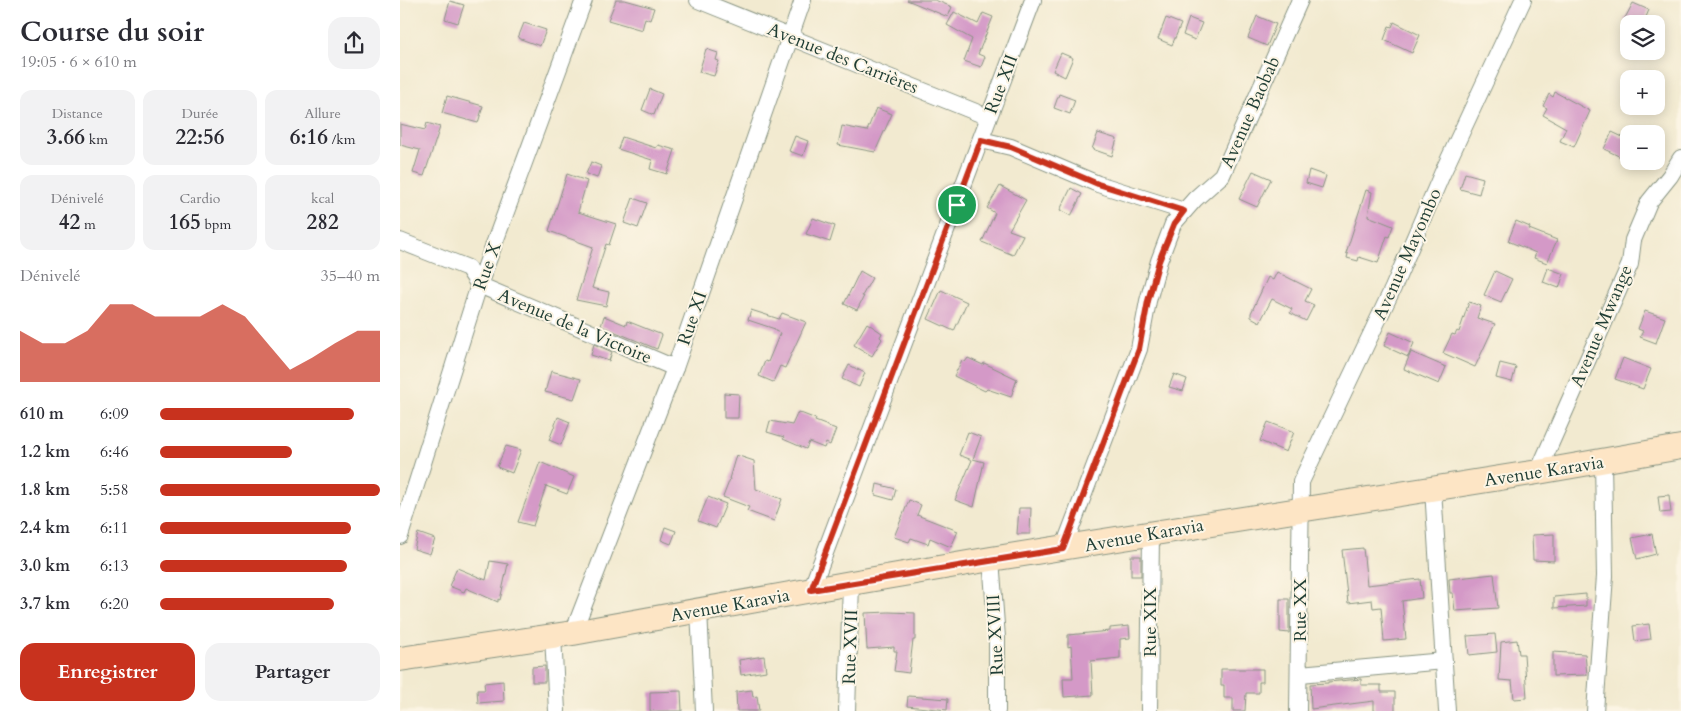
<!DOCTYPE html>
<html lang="fr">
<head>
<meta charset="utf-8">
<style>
  body { margin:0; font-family:Cardo,serif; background:#f2f2f3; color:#2b2b33; height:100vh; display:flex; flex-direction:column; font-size:19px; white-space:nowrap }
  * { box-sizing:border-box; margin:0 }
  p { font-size:16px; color:#7c7c81 }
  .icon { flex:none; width:28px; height:28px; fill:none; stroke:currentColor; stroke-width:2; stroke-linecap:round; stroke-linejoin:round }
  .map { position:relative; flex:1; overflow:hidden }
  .drawer { display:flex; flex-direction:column; background:#fff; width:400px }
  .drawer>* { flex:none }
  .fabs { position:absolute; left:1220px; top:15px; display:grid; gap:10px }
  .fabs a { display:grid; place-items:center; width:45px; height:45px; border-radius:10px; background:#fff; box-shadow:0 2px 12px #0003; font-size:25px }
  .pin { position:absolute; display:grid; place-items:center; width:42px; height:42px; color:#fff; margin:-21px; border:2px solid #fff; border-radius:50%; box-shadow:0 1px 5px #0007 }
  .round { display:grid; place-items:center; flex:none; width:52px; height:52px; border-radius:15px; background:#f2f2f3 }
  .overview { display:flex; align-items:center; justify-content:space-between; height:85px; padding:0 20px }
  h1 { font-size:28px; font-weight:600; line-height:38px }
  .stats { display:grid; grid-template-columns:repeat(3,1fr); gap:8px; height:85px; padding:5px 20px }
  .stats div { display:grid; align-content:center; border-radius:12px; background:#f2f2f3; text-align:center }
  .stats b { font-size:21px; font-weight:600 }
  .stats small { font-size:14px; font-weight:400 }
  .stats p { font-size:14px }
  .chart { height:140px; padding:10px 20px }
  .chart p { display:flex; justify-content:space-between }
  .chart svg { width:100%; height:90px; margin-top:5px; fill:#c8321e; opacity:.7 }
  .primary-button { display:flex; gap:10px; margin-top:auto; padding:10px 20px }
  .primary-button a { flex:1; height:58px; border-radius:15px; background:#c8321e; color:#fff; font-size:20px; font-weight:600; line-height:58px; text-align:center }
  .primary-button a+a { background:#f2f2f3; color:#2b2b33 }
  ul { padding:0 20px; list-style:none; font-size:16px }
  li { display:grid; grid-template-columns:80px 60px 1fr; align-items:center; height:38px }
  li i { height:12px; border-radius:6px; background:#c8321e }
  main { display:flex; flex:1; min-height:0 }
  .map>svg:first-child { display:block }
  .building { fill:#d499c7 }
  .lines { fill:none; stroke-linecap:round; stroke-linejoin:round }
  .street-casing { stroke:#889482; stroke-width:18 }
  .secondary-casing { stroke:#889482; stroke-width:26 }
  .street { stroke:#fff; stroke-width:16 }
  .secondary { stroke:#fde5c5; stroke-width:24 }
  .route-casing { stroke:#fff; stroke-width:10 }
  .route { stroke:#c8321e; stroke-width:6 }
  .labels { text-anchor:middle; stroke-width:4; stroke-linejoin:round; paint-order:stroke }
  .street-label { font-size:18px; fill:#1f3d34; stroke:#fcf5e5 }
</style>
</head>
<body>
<main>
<section class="drawer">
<div class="overview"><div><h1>Course du soir</h1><p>19:05 · 6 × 610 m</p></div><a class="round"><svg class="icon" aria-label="share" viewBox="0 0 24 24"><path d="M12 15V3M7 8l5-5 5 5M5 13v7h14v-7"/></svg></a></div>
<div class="stats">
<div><p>Distance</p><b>3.66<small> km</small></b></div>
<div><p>Durée</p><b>22:56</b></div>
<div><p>Allure</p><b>6:16<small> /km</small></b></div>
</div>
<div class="stats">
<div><p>Dénivelé</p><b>42<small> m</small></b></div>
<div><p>Cardio</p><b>165<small> bpm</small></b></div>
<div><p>kcal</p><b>282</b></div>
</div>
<div class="chart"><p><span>Dénivelé</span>35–40 m</p>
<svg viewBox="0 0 160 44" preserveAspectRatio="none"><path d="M0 44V19L10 25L20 25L30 19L40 6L50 6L60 12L70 12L80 12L90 6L100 12L110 25L120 38L130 32L140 25L150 19L160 19V44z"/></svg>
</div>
<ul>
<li><b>610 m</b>6:09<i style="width:88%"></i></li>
<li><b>1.2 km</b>6:46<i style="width:60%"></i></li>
<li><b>1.8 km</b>5:58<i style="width:100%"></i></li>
<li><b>2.4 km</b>6:11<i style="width:87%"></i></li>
<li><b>3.0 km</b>6:13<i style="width:85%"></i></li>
<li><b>3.7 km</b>6:20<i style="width:79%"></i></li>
</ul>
<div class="primary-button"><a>Enregistrer</a><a>Partager</a></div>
</section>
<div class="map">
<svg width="1281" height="711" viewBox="0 0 1281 711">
  <rect width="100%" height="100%" fill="#fcf5e5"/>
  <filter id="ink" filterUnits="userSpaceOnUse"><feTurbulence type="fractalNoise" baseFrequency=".02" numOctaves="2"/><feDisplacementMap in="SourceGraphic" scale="10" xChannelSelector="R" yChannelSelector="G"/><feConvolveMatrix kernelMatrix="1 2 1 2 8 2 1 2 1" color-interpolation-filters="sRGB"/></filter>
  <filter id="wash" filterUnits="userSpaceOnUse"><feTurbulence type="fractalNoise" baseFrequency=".0096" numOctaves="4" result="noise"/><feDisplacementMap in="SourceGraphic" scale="20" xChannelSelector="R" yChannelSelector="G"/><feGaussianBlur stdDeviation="1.12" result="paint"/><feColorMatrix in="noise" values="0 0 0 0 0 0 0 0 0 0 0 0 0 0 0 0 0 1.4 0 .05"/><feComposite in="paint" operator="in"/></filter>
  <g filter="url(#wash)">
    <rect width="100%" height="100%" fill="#f2ead0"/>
    <g id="blocks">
      <g class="building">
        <path d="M 216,0 L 225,0 L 254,8 L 250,20 L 245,18 L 242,30 L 208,20 Z"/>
        <path d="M 507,0 L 535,0 L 552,7 L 548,17 Z"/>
        <path d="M 50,1 L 64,5 L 58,23 L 45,19 Z"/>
        <path d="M 1233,3 L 1249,10 L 1243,24 L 1231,24 L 1224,20 Z"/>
        <path d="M 554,12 L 578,24 L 583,13 L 593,17 L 578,54 L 585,57 L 581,67 L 564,61 L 572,39 L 547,25 Z"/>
        <path d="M 857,16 L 876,24 L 867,46 L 848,38 Z"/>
        <path d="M 766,18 L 781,24 L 772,45 L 758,39 Z"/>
        <path d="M 789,18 L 802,23 L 795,40 L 783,35 Z"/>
        <path d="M 994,22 L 1020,35 L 1012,53 L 984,40 L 989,26 L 992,27 Z"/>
        <path d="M 124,23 L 146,30 L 140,46 L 118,38 Z"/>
        <path d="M 306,49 L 318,53 L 316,60 L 319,61 L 314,76 L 299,72 Z"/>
        <path d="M 661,53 L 673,58 L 665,77 L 653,71 Z"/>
        <path d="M 250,89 L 262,94 L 254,115 L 242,110 Z"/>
        <path d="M 1155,92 L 1190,111 L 1174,147 L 1160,141 L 1166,128 L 1143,115 L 1147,108 L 1143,106 L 1149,94 L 1153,97 Z"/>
        <path d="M 659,94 L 675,100 L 670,114 L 654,108 Z"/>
        <path d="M 47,96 L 83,106 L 78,123 L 42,113 Z"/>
        <path d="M 476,108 L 492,114 L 475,152 L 438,145 L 442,126 L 467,131 Z"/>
        <path d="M 27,123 L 40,127 L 24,176 L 13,173 L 20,150 L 0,145 L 0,124 L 25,130 Z"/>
        <path d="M 1212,132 L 1229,140 L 1229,161 L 1204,149 Z"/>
        <path d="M 698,133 L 717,139 L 712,156 L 692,149 Z"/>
        <path d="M 395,136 L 408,141 L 403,156 L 389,151 Z"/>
        <path d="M 222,137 L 256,148 L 258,145 L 275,150 L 267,174 L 250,169 L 252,160 L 218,149 Z"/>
        <path d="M 191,162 L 201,166 L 197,178 L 186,174 Z"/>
        <path d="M 909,170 L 926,176 L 922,188 L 906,183 Z"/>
        <path d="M 853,171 L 871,179 L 857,207 L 839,199 Z"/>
        <path d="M 1065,173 L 1083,178 L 1079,194 L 1060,189 Z"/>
        <path d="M 167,174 L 187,181 L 178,212 L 216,224 L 209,245 L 206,244 L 192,288 L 209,292 L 206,306 L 176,300 L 193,247 L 149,231 Z"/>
        <path d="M 600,186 L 626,200 L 609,230 L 623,235 L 613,255 L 582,242 L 595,213 L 587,208 Z"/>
        <path d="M 671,188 L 682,194 L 671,216 L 660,210 Z"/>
        <path d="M 966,190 L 972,192 L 968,216 L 993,226 L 989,237 L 987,236 L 978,263 L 959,257 L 958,261 L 947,258 L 948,254 L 946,253 Z"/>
        <path d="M 233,198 L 247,203 L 238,228 L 224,223 Z"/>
        <path d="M 413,218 L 435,226 L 430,242 L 406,234 Z"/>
        <path d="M 1116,221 L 1130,227 L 1129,229 L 1157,240 L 1147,263 L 1134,258 L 1136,253 L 1108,241 Z"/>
        <path d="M 1148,268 L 1164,274 L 1159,288 L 1143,282 Z"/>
        <path d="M 460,271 L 472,278 L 462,296 L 464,296 L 457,310 L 444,304 Z"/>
        <path d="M 1095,271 L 1112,279 L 1101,302 L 1084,295 Z"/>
        <path d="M 877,272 L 911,289 L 905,301 L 914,305 L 906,321 L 890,313 L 892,309 L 872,299 L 860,322 L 851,317 L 851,313 L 868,277 L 873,280 Z"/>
        <path d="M 541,290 L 567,302 L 554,331 L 528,319 Z"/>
        <path d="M 1069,302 L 1081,306 L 1077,318 L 1095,324 L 1075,367 L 1043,353 L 1052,334 L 1055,335 L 1057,331 L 1059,332 Z"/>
        <path d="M 351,310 L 379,319 L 382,313 L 406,322 L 385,368 L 380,366 L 373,382 L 359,376 L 365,361 L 368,362 L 380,333 L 375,331 L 375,329 L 348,320 Z"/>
        <path d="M 1245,311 L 1265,318 L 1256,343 L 1240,337 L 1243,331 L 1238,329 Z"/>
        <path d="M 204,316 L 226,325 L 227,321 L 262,335 L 257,349 L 201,326 Z"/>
        <path d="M 467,323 L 482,333 L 480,337 L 482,339 L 472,356 L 454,345 Z"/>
        <path d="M 990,332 L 1014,343 L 1008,357 L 984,346 Z"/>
        <path d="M 194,344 L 212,352 L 209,361 L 191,355 Z"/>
        <path d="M 1011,352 L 1046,367 L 1039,384 L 1004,369 Z"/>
        <path d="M 568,358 L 583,365 L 584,363 L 617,379 L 611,397 L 587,389 L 585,391 L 554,376 L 562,360 L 565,362 Z"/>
        <path d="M 1223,358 L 1251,369 L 1243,389 L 1215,379 Z"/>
        <path d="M 1100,363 L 1116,367 L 1112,382 L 1096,378 Z"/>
        <path d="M 449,365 L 465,373 L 459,387 L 442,379 Z"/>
        <path d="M 151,371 L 181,379 L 174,399 L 145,392 Z"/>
        <path d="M 774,374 L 787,379 L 783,391 L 769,387 Z"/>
        <path d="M 324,393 L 339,394 L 338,418 L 324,418 Z"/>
        <path d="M 398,412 L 416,419 L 415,421 L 436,429 L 430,445 L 426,443 L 424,448 L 409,442 L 406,449 L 383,439 L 384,437 L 367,432 L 370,421 L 392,425 Z"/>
        <path d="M 158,417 L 170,422 L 161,445 L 149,440 Z"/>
        <path d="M 868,422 L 894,432 L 886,452 L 860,441 Z"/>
        <path d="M 568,432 L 581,437 L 573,459 L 584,462 L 574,507 L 555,500 L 572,460 L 559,455 Z"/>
        <path d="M 106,446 L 121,450 L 112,473 L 97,467 Z"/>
        <path d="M 336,455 L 354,461 L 356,489 L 382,499 L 374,521 L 347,511 L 349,507 L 323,497 L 330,479 L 329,479 Z"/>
        <path d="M 140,462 L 174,477 L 167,494 L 146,486 L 133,526 L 118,522 Z"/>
        <path d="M 477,484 L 496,489 L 493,500 L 475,495 Z"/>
        <path d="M 1269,495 L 1271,512 L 1260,513 L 1258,496 Z"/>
        <path d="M 308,497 L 326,504 L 316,528 L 298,521 Z"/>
        <path d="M 509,500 L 521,505 L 517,515 L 558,531 L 551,547 L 530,538 L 528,544 L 511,538 L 509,542 L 494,537 Z"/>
        <path d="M 619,508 L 631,508 L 630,534 L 617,534 Z"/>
        <path d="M 265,527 L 276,531 L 271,544 L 261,540 Z"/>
        <path d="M 18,533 L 35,539 L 30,554 L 14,549 Z"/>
        <path d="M 1154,534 L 1154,561 L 1133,560 L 1132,535 Z"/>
        <path d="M 1252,534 L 1256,554 L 1237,559 L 1232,538 Z"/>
        <path d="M 963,548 L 967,585 L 1020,579 L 1022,598 L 1002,601 L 1006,639 L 984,641 L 981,607 L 973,608 L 972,600 L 948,603 L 942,550 Z"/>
        <rect x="731" y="556" width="10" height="20"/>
        <path d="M 90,561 L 108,564 L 100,600 L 98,599 L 98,602 L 66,588 L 64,592 L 49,586 L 57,568 L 86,580 Z"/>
        <path d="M 1094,574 L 1098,608 L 1055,611 L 1053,593 L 1050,593 L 1049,579 Z"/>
        <path d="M 1186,594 L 1186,606 L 1154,608 L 1154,597 Z"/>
        <path d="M 880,599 L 889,599 L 889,633 L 880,632 Z"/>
        <path d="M 489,612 L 515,613 L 515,640 L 513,640 L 509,673 L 494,671 L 497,651 L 494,651 L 494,647 L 467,649 L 465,613 Z"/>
        <path d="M 1249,624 L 1251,639 L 1235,641 L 1233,626 Z"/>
        <path d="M 729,626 L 730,638 L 720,639 L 720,658 L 691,661 L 693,695 L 664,697 L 663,678 L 673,678 L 671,646 L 668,647 L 668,635 L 710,631 L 710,628 Z"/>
        <path d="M 1095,634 L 1097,652 L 1069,655 L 1067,636 Z"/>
        <path d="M 1117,640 L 1119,654 L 1124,654 L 1127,698 L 1114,699 L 1112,681 L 1099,680 L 1101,642 Z"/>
        <path d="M 1153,652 L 1185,654 L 1187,675 L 1153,676 Z"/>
        <path d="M 364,656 L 366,671 L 341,675 L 339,660 Z"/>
        <path d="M 145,666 L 145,682 L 132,682 L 132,667 Z"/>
        <path d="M 821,669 L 863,669 L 863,682 L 859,682 L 859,693 L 846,693 L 845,711 L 833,711 L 833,698 L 824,698 L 824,685 L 821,685 Z"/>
        <path d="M 961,679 L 961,685 L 981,685 L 981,692 L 995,692 L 995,711 L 974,711 L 974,701 L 911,709 L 910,684 L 928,683 L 928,682 Z"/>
        <path d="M 103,681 L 104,701 L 78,703 L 77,690 L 85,690 L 84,683 Z"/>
        <path d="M 352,690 L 353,697 L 357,696 L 359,711 L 337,711 L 336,692 Z"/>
        <path d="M 281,691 L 282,711 L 250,711 L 250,692 Z"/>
        <path d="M 508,696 L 548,699 L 547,710 L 507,706 Z"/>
      </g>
    </g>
  </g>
  <g filter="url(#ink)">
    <use href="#blocks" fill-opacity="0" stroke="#889482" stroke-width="1"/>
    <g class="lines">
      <defs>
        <g id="street">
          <path d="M 298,0 L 588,117"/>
          <path d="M 581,140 L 611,147 L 698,184 L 784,211"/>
          <path d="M 0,241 L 68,268 L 79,285 L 275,368"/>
          <path d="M 1138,472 L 1230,264 L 1233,240 L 1249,202 L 1270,176 L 1281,158"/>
          <path d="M 1033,489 L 1047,711"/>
          <path d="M 0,536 L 79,285 L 184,0"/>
          <path d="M 663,549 L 739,349 L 748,301 L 759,261 L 773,224 L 795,199 L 822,175 L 900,0"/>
          <path d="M 591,559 L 597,638 L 597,711"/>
          <path d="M 411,590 L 633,0"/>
          <path d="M 299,610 L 304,711"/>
          <path d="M 173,633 L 275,368 L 403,0"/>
          <path d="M 153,636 L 157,711"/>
          <path d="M 900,674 L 1044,661"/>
          <path d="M 447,711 L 451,583"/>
          <path d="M 749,711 L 751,534"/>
          <path d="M 898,711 L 901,482 L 993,288 L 1042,174 L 1123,0"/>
          <path d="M 1195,711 L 1205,576 L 1203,461"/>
        </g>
        <path id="secondary" d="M 0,659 L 173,633 L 451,583 L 591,559 L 1138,472 L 1281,447"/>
      </defs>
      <use href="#street" class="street-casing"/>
      <use href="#secondary" class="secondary-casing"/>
      <use href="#street" class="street"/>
      <use href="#secondary" class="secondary"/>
    </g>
  </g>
  <g class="lines" filter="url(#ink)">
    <defs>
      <path id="route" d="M 581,140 L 611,147 L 698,184 L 784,211 L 774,224 L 759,261 L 748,301 L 739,349 L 729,375 L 663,549 L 411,590 Z"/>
    </defs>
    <use href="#route" class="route-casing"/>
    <use href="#route" class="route"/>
  </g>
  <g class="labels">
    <g class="street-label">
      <text transform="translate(443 58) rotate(22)" y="6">Avenue des Carrières</text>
      <text transform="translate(601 84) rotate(-69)" y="6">Rue XII</text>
      <text transform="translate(850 112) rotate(-66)" y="6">Avenue Baobab</text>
      <text transform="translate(1007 254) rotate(-66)" y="6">Avenue Mayombo</text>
      <text transform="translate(87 266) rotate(-70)" y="6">Rue X</text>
      <text transform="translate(292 318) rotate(-71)" y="6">Rue XI</text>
      <text transform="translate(175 326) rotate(23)" y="6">Avenue de la Victoire</text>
      <text transform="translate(1201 326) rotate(-67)" y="6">Avenue Mwange</text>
      <text transform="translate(1144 471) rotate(-9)" y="6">Avenue Karavia</text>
      <text transform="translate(744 535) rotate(-10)" y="6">Avenue Karavia</text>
      <text transform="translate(330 605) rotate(-10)" y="6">Avenue Karavia</text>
      <text transform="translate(900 610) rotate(-90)" y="6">Rue XX</text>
      <text transform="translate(750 622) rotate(-90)" y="6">Rue XIX</text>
      <text transform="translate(595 635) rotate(-93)" y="6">Rue XVIII</text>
      <text transform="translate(450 647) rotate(-88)" y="6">Rue XVII</text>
    </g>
  </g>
</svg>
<div class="fabs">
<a><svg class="icon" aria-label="layers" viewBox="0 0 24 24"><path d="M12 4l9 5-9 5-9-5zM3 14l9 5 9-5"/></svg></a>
<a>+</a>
<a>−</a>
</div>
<div class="pin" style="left:557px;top:205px;background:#1e9e55"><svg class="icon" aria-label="arrive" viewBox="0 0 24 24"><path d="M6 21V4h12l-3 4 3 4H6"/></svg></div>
</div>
</main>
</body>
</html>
